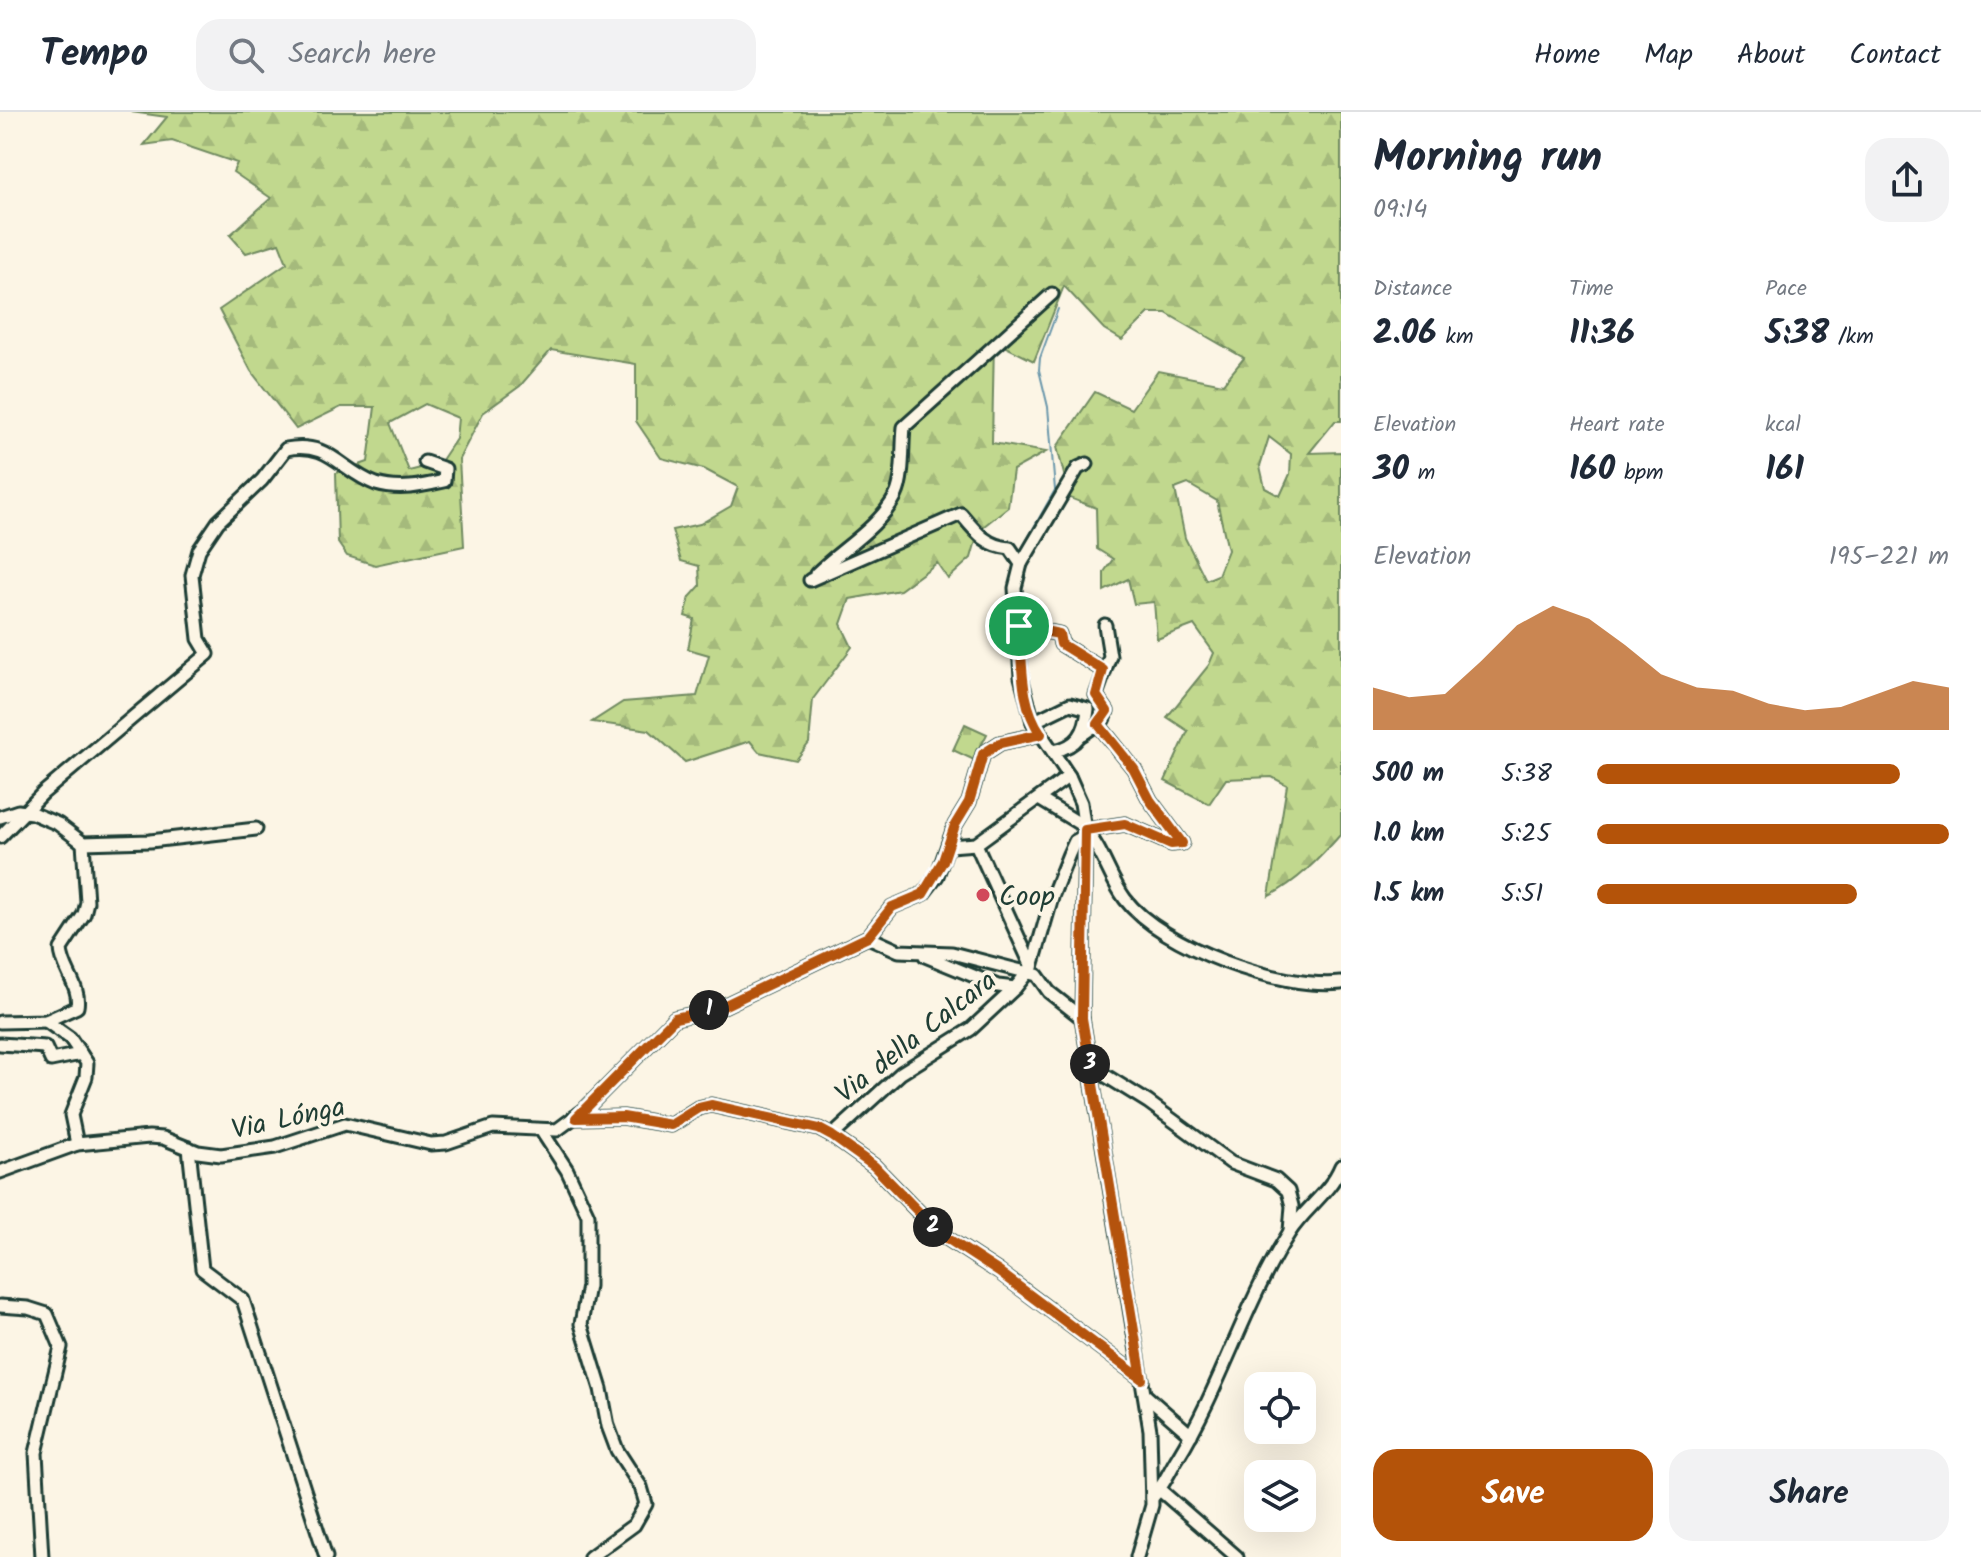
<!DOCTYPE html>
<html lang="en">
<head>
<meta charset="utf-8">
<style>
  body { margin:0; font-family:Kalam,sans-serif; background:#f2f2f3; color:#1f2937; height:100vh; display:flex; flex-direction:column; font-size:30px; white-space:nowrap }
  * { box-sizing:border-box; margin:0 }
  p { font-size:26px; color:#747a83 }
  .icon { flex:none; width:44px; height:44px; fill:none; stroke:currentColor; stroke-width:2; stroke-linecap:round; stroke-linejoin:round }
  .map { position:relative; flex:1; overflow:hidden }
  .drawer { display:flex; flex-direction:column; background:#fff; width:640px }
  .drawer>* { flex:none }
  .buttons { position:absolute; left:1244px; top:1260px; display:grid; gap:16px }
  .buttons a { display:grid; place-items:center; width:72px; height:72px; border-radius:16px; background:#fff; box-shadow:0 8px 32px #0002; font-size:40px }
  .pin { position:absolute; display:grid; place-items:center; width:68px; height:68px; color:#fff; margin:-34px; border:4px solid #fff; border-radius:50%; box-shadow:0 2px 8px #0007 }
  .km { position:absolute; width:40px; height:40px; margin:-20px; border-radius:50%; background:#222; color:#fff; font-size:22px; line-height:40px; text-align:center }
  .round { display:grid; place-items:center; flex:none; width:84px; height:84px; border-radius:24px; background:#f2f2f3 }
  .summary { display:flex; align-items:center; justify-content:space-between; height:136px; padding:0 32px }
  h1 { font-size:44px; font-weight:700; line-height:60px }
  .metrics { display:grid; grid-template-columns:repeat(3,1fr); gap:12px; height:136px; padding:8px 32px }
  .metrics div { display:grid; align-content:center }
  .metrics b { font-size:34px; font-weight:700 }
  .metrics small { font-size:22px; font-weight:400 }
  .metrics p { font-size:22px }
  .chart { height:224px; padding:16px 32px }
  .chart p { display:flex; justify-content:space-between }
  .chart svg { width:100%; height:144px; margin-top:8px; fill:#b45309; opacity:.7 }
  .cta { display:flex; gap:16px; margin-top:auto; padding:16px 32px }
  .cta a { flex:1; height:92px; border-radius:24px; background:#b45309; color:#fff; font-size:32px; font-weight:700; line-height:92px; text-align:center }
  .cta a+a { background:#f2f2f3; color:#1f2937 }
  ul { padding:0 32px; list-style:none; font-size:26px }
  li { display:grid; grid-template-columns:128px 96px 1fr; align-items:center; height:60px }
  li i { height:20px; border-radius:10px; background:#b45309 }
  header { display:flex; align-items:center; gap:48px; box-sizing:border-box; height:112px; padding:0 40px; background:#fff; border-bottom:2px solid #e0e1e3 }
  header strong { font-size:38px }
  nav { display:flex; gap:44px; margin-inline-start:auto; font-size:28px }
  .search { width:560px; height:72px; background:#f2f2f3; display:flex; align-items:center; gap:20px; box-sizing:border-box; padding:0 28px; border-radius:24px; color:#747a83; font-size:30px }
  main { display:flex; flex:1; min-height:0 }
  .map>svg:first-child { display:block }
  .forest { fill:url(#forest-firs); stroke:#708a61; stroke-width:2; fill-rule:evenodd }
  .cemetery { fill:url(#cemetery-stones); stroke:#708a61; stroke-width:2 }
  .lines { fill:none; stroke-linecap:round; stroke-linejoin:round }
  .stream { stroke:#6a97ab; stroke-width:2 }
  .minor-casing { stroke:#1f3d34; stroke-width:17 }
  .minor { stroke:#fcf5e5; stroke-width:11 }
  .route-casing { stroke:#fff; stroke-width:16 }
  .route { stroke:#b45309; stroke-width:10 }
  .poi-dot { fill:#d1495b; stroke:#fcf5e5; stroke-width:3 }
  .labels { text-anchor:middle; stroke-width:8; stroke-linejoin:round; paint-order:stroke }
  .poi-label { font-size:28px; fill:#1f3d34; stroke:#fcf5e5; text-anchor:start }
  .street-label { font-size:28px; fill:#1f3d34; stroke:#fcf5e5 }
</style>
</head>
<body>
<header>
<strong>Tempo</strong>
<div class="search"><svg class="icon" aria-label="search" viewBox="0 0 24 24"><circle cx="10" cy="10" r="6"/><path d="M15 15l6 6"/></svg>Search here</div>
<nav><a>Home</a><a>Map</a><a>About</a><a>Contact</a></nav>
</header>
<main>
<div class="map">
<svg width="1341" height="1445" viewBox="0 0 1341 1445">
  <defs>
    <pattern id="forest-firs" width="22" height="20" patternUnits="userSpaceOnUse" patternTransform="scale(2)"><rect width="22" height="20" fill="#c1d88e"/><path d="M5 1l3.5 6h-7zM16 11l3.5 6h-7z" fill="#a5ba7b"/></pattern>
    <pattern id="cemetery-stones" width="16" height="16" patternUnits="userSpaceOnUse" patternTransform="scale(2)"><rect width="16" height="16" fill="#c1d88e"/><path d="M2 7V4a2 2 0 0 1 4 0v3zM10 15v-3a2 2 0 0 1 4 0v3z" fill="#a5ba7b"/></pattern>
  </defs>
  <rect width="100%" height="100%" fill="#fcf5e5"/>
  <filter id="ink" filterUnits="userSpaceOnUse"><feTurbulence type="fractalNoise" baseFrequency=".0125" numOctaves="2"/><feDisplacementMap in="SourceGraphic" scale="16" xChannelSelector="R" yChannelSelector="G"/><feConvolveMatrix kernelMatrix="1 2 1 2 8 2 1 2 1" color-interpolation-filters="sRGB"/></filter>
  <g filter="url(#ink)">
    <path class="forest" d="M 131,0 L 1341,0 L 1341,309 L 1335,309 L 1309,341 L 1341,340 L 1341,722 C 1320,746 1297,770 1269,784 L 1287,673 L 1272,665 L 1226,667 L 1209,692 L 1165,669 L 1188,619 L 1167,605 L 1209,553 L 1214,541 L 1194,513 L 1157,527 L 1154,490 L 1134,492 L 1128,467 L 1104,479 L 1104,460 L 1113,447 L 1097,437 L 1096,396 L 1070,386 L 1057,335 L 1095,280 L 1131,297 L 1158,259 L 1223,272 L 1244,246 L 1166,201 L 1149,201 L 1122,228 L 1104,217 L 1064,174 L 1034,249 L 994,229 L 992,331 L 1046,340 L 1013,358 L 1008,395 L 979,418 L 971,446 L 948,467 L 937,451 L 900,478 L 850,487 L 841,512 L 852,535 L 813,587 L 809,631 L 796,648 L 759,640 L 750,629 L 685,650 L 649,618 L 592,610 L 623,590 L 697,584 L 709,543 L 688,537 L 694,507 L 685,504 L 690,485 L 700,474 L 699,454 L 681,449 L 672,418 L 700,412 L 731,394 L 738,375 L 704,357 L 661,346 L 636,309 L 636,252 L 551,238 L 520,274 L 483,301 L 459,347 L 464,434 L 375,453 L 347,444 L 338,431 L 336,361 L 368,350 L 375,295 L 341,295 L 296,317 L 251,259 L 219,198 L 287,151 L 279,131 L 246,141 L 230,123 L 271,86 L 233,60 L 237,51 L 172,29 L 144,33 L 167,5 ZM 425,292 L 458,306 L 456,327 L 440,351 L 409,359 L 390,311 ZM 1269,325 L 1291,342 L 1290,362 L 1280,384 L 1265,376 L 1260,354 ZM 1188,372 L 1217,389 L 1228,438 L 1218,463 L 1206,468 L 1185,426 L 1175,377 Z"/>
    <path class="cemetery" d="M 965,612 L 987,622 L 974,648 L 953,638 Z"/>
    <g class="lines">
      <path class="stream" d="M 1021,438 L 1055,378 L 1048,295 L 1039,258 L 1040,246 L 1058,197"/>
      <defs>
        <g id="minor">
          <path d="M 1021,452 L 1078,356 L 1087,352"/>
          <path d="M 816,462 C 841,437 879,416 896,383 C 904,366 902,334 904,315 L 1052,182"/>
          <path d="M 810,468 L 961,402 C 976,420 986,434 1010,436 L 1021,452 L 1015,476 L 1021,565 L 1033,610 L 1069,664 L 1081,691 L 1085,718 L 1082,906 L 1150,1318 L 1152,1393 L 1137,1445"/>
          <path d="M 1019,514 L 1059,522 L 1061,532 L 1103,558"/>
          <path d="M 1033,610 L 1070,592 L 1088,597 C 1086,620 1078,634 1054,639"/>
          <path d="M 1098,612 L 1134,657 L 1150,688 L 1182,731 L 1171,732 L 1125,712 L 1085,718 C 1103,738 1109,766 1125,787 C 1161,835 1282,878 1341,871"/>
          <path d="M 1083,622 L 1103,608 L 1107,599 L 1096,583 L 1110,544 L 1105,513"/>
          <path d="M 1039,687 L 1085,715"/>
          <path d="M 0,705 L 18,699 L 32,701 L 58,712 L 83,731 L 150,729 L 256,717"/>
          <path d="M 0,725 L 43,681 L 208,542 L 199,527 L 192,463 L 199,438 L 218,410 L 262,368 L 286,337 C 329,328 341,359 376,372 C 399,379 422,374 444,369 L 445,357 L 425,350"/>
          <path d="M 976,732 L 1032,855"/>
          <path d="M 950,734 L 976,732 L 1069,664"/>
          <path d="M 868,825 L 899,839 L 952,841 L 1037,863 L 1049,880 L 1082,906"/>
          <path d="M 925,844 L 998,874 L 1015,876"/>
          <path d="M 46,909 L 70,926 L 87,951 L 86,965 L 71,1003 L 77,1032"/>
          <path d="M 0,910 L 46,909 L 77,895 C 81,874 62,858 61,837 L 84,802 L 87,790 L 83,731"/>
          <path d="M 0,932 L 45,935 L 51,948 L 81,942"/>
          <path d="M 1090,954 L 1148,990 L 1231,1051 L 1276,1068 L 1288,1079 L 1292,1094 L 1290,1119"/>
          <path d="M 576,1006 L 623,1005 L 671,1013 L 698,996 L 711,993 L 819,1017 L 832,1024 L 874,1054 L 939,1121 L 999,1160 L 1142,1267"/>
          <path d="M 541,1018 L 567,1058 L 588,1103 L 588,1174 L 581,1212 L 601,1277 L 608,1314 L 617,1338 L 641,1375 L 646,1392 L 634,1413 L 590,1445"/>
          <path d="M 832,1024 L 901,961 L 971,917 L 1015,876 L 1032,855 L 1053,782 L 1069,742 L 1075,729 L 1086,723"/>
          <path d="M 189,1036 L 202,1157 L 243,1188 L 326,1445"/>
          <path d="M 0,1060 L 77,1032 L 149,1025 L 163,1026 L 198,1040 L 221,1043 L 275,1035 L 345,1012 L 431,1032 L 446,1031 L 493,1015 L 557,1018 L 584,998 L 675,906 L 717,897 L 868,825 L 892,795 L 923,782 L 937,764 L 955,713 L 969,690 L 983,642 L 1000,631 L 1041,622"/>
          <path d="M 0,1194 L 28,1196 L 47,1202 L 61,1235 L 36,1341 L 42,1445"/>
          <path d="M 1145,1283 L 1191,1323"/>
          <path d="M 1160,1378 L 1237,1445"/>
          <path d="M 1152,1386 C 1164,1374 1169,1359 1178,1345 C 1222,1273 1244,1192 1289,1121 C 1304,1097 1330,1081 1341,1054"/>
        </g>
      </defs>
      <use href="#minor" class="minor-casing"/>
      <use href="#minor" class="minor"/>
    </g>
  </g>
  <g class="lines" filter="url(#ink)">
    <defs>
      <path id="route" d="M 1019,514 L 1059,522 L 1061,532 L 1103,558 L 1096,583 L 1107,599 L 1098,612 L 1134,657 L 1150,688 L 1182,731 L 1171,732 L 1125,712 L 1085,718 L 1082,906 L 1142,1267 L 999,1160 L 939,1121 L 874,1054 L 832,1024 L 819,1017 L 711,993 L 698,996 L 671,1013 L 623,1005 L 576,1006 L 675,906 L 717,897 L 868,825 L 892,795 L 923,782 L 943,749 L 955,713 L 969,690 L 983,642 L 1000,631 L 1041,622 C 1019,591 1023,550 1019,514 Z"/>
    </defs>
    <use href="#route" class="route-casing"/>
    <use href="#route" class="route"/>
  </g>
  <circle class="poi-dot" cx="983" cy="783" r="8"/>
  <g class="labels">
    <g class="poi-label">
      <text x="999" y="793">Coop</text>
    </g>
    <g class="street-label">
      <text transform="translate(915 924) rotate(-38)" y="10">Via della Calcara</text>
      <text transform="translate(288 1005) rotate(-12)" y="10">Via Lónga</text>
    </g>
  </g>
</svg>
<div class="buttons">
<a><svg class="icon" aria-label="locate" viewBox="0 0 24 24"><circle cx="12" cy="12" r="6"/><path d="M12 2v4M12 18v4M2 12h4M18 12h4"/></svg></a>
<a><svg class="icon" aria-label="layers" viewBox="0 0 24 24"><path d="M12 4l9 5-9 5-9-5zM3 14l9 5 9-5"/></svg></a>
</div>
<div class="pin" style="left:1019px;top:514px;background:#1e9e55"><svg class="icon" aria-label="arrive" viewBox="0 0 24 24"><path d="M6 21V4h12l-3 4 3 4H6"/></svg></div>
<b class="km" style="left:709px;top:898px">1</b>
<b class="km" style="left:933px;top:1115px">2</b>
<b class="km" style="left:1090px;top:952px">3</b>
</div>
<section class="drawer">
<div class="summary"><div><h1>Morning run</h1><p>09:14</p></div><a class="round"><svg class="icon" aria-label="share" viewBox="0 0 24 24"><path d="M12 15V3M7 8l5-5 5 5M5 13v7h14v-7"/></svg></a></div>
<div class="metrics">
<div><p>Distance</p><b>2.06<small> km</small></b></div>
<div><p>Time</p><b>11:36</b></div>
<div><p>Pace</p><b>5:38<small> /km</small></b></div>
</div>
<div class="metrics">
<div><p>Elevation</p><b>30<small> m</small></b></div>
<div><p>Heart rate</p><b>160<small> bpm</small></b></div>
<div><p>kcal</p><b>161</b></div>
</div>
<div class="chart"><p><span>Elevation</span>195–221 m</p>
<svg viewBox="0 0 160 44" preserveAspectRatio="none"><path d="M0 44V31L10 34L20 33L30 23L40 12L50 6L60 10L70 18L80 27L90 31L100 32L110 36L120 38L130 37L140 33L150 29L160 31V44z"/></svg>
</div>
<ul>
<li><b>500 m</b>5:38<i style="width:86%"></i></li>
<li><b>1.0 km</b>5:25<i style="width:100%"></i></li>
<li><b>1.5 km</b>5:51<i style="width:74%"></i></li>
</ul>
<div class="cta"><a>Save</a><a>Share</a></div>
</section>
</main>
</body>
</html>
